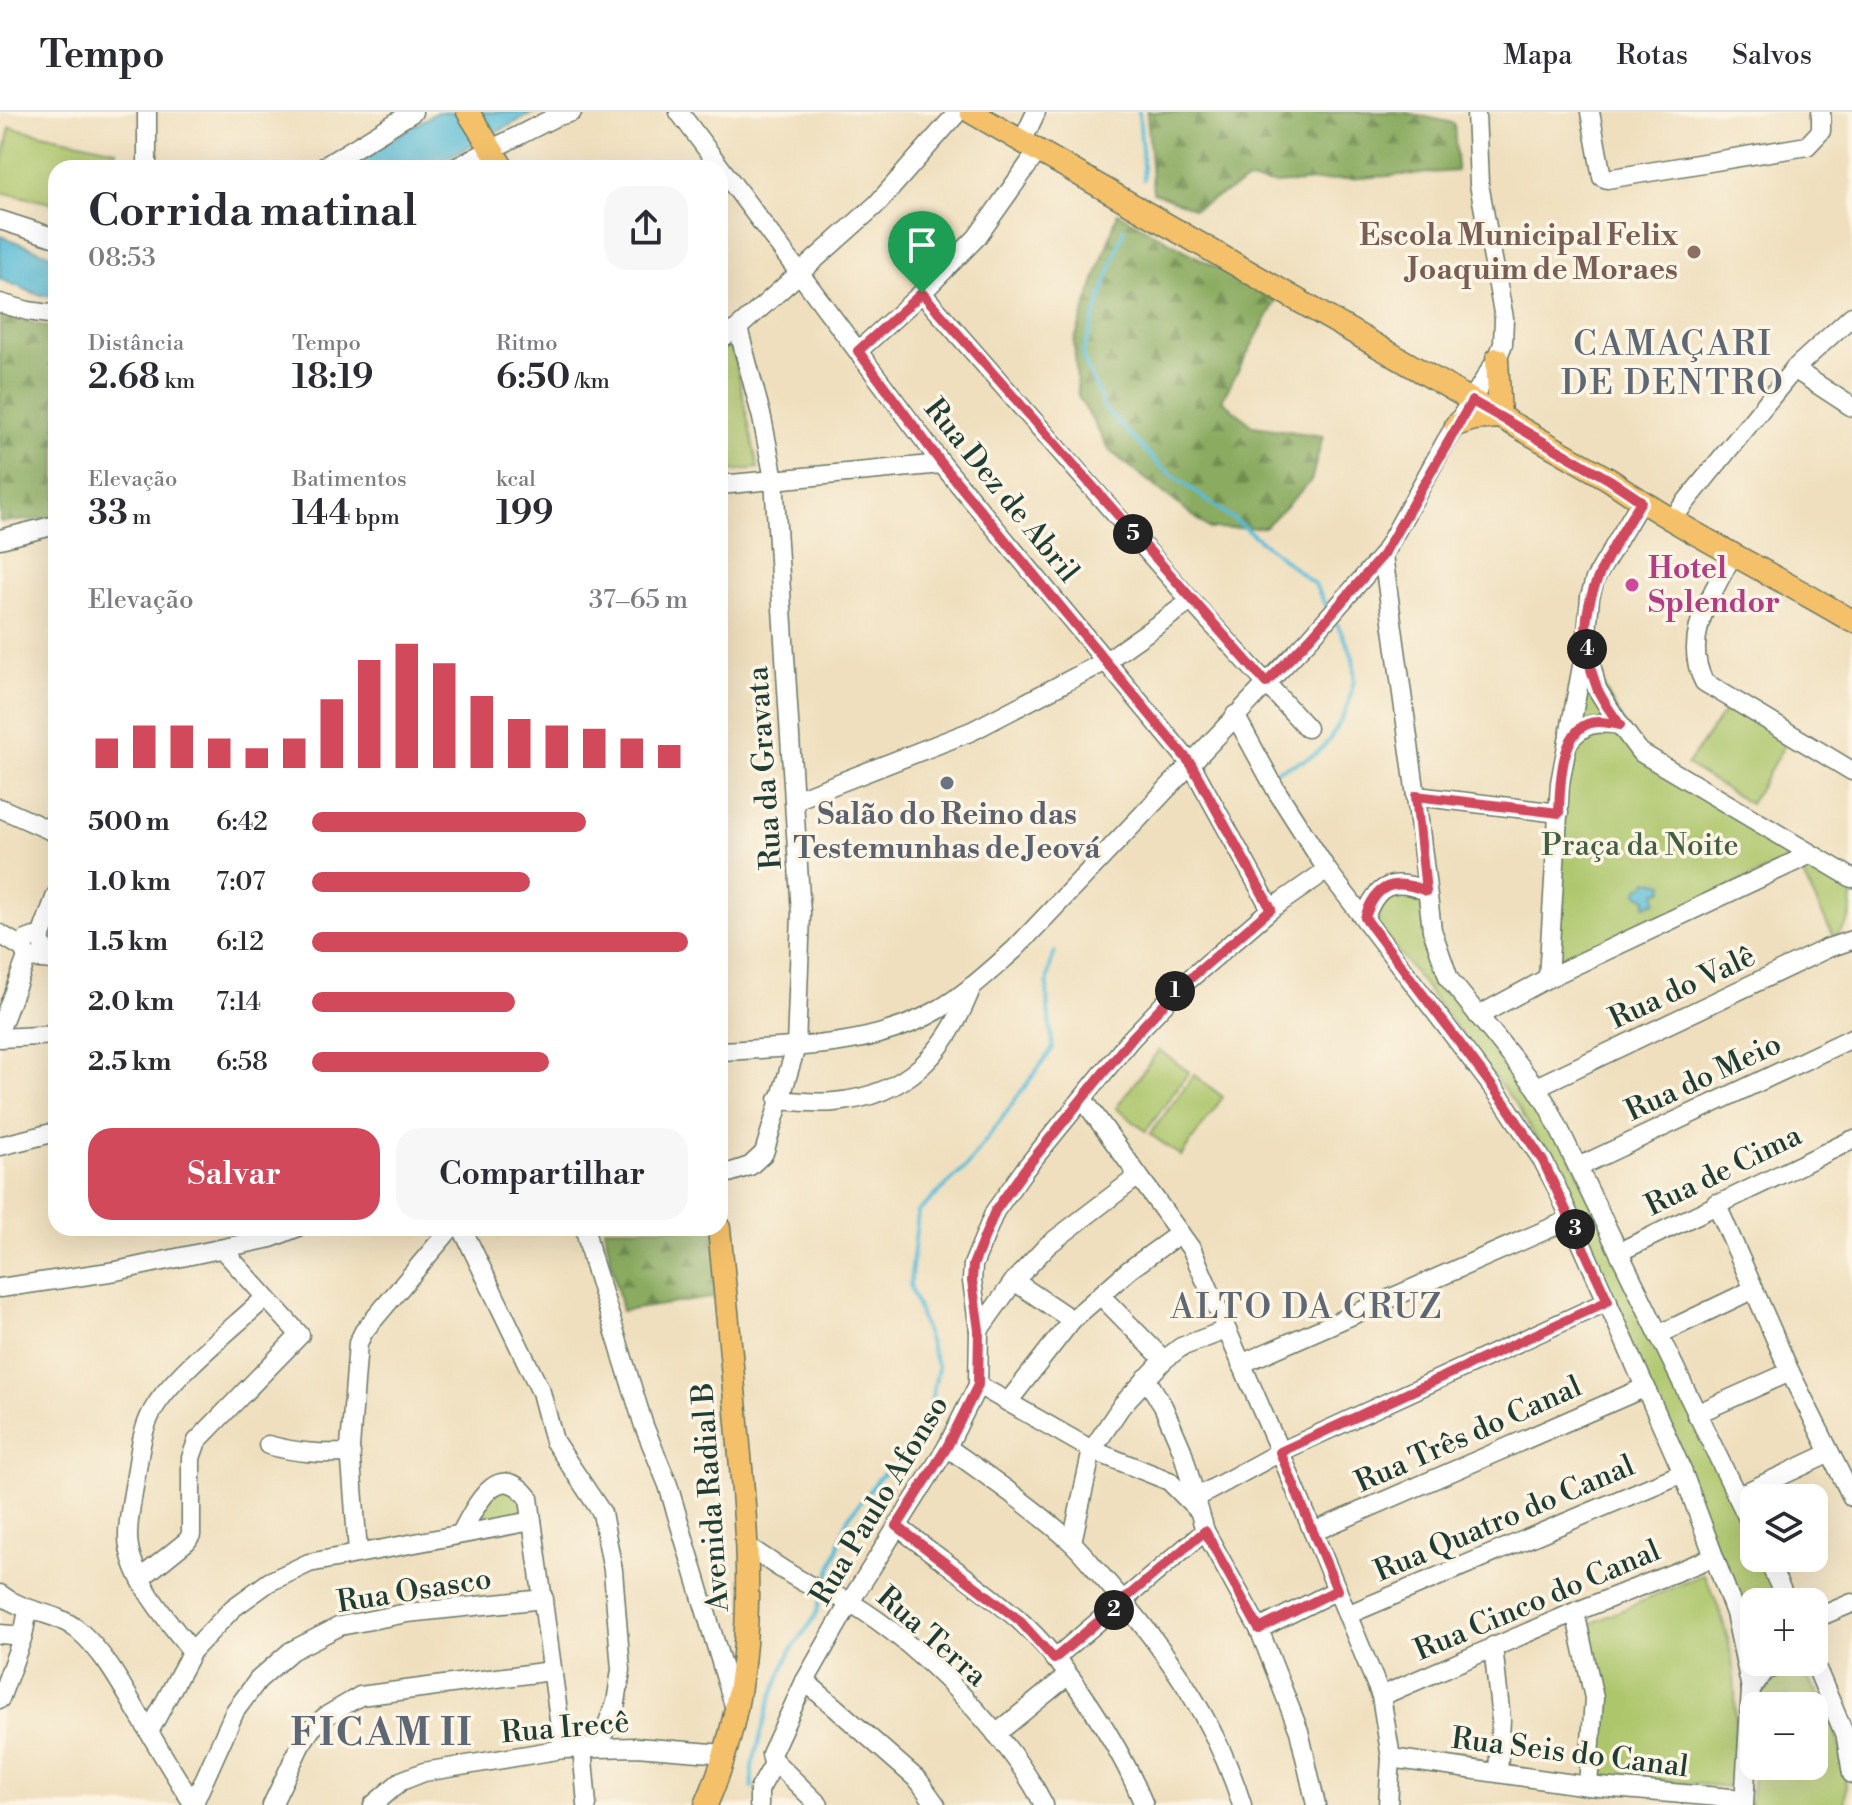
<!DOCTYPE html>
<html lang="pt">
<head>
<meta charset="utf-8">
<style>
  body { margin:0; font-family:"Libre Bodoni",serif; background:#f7f7f7; color:#2b2b33; height:100vh; display:flex; flex-direction:column; font-size:30px; white-space:nowrap }
  * { box-sizing:border-box; margin:0 }
  p { font-size:26px; color:#7c7c81 }
  .icon { flex:none; width:44px; height:44px; fill:none; stroke:currentColor; stroke-width:2; stroke-linecap:round; stroke-linejoin:round }
  .map { position:relative; flex:1; overflow:hidden }
  .drawer { position:absolute; left:48px; top:48px; width:680px; height:1076px; display:flex; flex-direction:column; background:#fff; border-radius:24px; box-shadow:0 8px 32px #0002 }
  .drawer>* { flex:none }
  .buttons { position:absolute; left:1740px; top:1372px; display:grid; gap:16px }
  .buttons a { display:grid; place-items:center; width:88px; height:88px; border-radius:16px; background:#fff; box-shadow:0 8px 32px #0002; font-size:40px }
  .pin { position:absolute; display:grid; place-items:center; width:68px; height:68px; color:#fff; margin:-82px -34px; border-radius:50% 50% 50% 0; rotate:-45deg; box-shadow:0 0 8px #0007 }
  .pin .icon { rotate:45deg }
  .km { position:absolute; width:40px; height:40px; margin:-20px; border-radius:50%; background:#222; color:#fff; font-size:22px; line-height:40px; text-align:center }
  .round { display:grid; place-items:center; flex:none; width:84px; height:84px; border-radius:24px; background:#f7f7f7 }
  .overview { display:flex; align-items:center; justify-content:space-between; height:136px; padding:0 40px }
  h1 { font-size:44px; font-weight:600; line-height:60px }
  .metrics { display:grid; grid-template-columns:repeat(3,1fr); gap:12px; height:136px; padding:8px 40px }
  .metrics div { display:grid; align-content:center }
  .metrics b { font-size:34px; font-weight:600 }
  .metrics small { font-size:22px; font-weight:400 }
  .metrics p { font-size:22px }
  .chart { height:224px; padding:16px 40px }
  .chart p { display:flex; justify-content:space-between }
  .chart svg { width:100%; height:144px; margin-top:8px; stroke:#d1495b; stroke-width:6 }
  .cta { display:flex; gap:16px; margin-top:auto; padding:16px 40px }
  .cta a { flex:1; height:92px; border-radius:24px; background:#d1495b; color:#fff; font-size:32px; font-weight:600; line-height:92px; text-align:center }
  .cta a+a { background:#f7f7f7; color:#2b2b33 }
  ul { padding:0 40px; list-style:none; font-size:26px }
  li { display:grid; grid-template-columns:128px 96px 1fr; align-items:center; height:60px }
  li i { height:20px; border-radius:10px; background:#d1495b }
  header { display:flex; align-items:center; gap:48px; box-sizing:border-box; height:112px; padding:0 40px; background:#fff; border-bottom:2px solid #e1e1e2 }
  header strong { font-size:38px }
  nav { display:flex; gap:44px; margin-inline-start:auto; font-size:28px }
  .map>svg:first-child { display:block }
  .green { fill:#adc66c; stroke:#668250; stroke-width:2 }
  .forest { fill:url(#forest-firs); stroke:#54744a; stroke-width:2 }
  .water { fill:#58bcd7; stroke:#3c7c86; stroke-width:2 }
  .lines { fill:none; stroke-linecap:round; stroke-linejoin:round }
  .stream { stroke:#58bcd7; stroke-width:4 }
  .minor-casing { stroke:#687664; stroke-width:21 }
  .major-casing { stroke:#687664; stroke-width:25 }
  .minor { stroke:#fff; stroke-width:18 }
  .major { stroke:#f4c16a; stroke-width:22 }
  .route-casing { stroke:#fff; stroke-width:16 }
  .route { stroke:#d1495b; stroke-width:10 }
  .education-dot { fill:#8d6e63; stroke:#fcf5e5; stroke-width:3 }
  .hotel-dot { fill:#d1479c; stroke:#fcf5e5; stroke-width:3 }
  .worship-dot { fill:#6b7280; stroke:#fcf5e5; stroke-width:3 }
  .labels { text-anchor:middle; stroke-width:7; stroke-linejoin:round; paint-order:stroke }
  .education-label { font-size:30px; font-weight:bold; fill:#785e54; stroke:#fcf5e5; text-anchor:end }
  .street-label { font-size:30px; fill:#1f3d34; stroke:#fcf5e5 }
  .hotel-label { font-size:30px; font-weight:bold; fill:#b23c85; stroke:#fcf5e5; text-anchor:start }
  .worship-label { font-size:30px; font-weight:bold; fill:#5b616d; stroke:#fcf5e5 }
  .park-label { font-size:30px; fill:#425f42; stroke:#fcf5e5 }
  .quarter-label { font-size:34px; letter-spacing:2px; fill:#5e6774; stroke:#fcf5e5 }
  .district-label { font-size:38px; font-weight:bold; letter-spacing:2px; fill:#5e6774; stroke:#fcf5e5 }
</style>
</head>
<body>
<header>
<strong>Tempo</strong>
<nav><a>Mapa</a><a>Rotas</a><a>Salvos</a></nav>
</header>
<div class="map">
<svg width="1852" height="1693" viewBox="0 0 1852 1693">
  <defs>
    <pattern id="forest-firs" width="22" height="20" patternUnits="userSpaceOnUse" patternTransform="scale(2)"><rect width="22" height="20" fill="#8aab60"/><path d="M5 1l3.5 6h-7zM16 11l3.5 6h-7z" fill="#708c50"/></pattern>
  </defs>
  <rect width="100%" height="100%" fill="#fcf5e5"/>
  <filter id="ink" filterUnits="userSpaceOnUse"><feTurbulence type="fractalNoise" baseFrequency=".0125" numOctaves="2"/><feDisplacementMap in="SourceGraphic" scale="16" xChannelSelector="R" yChannelSelector="G"/><feConvolveMatrix kernelMatrix="1 2 1 2 8 2 1 2 1" color-interpolation-filters="sRGB"/></filter>
  <filter id="wash" filterUnits="userSpaceOnUse"><feTurbulence type="fractalNoise" baseFrequency=".006" numOctaves="4" result="noise"/><feDisplacementMap in="SourceGraphic" scale="32" xChannelSelector="R" yChannelSelector="G"/><feGaussianBlur stdDeviation="1.8" result="paint"/><feColorMatrix in="noise" values="0 0 0 0 0 0 0 0 0 0 0 0 0 0 0 0 0 1.4 0 .05"/><feComposite in="paint" operator="in"/></filter>
  <g filter="url(#wash)">
    <rect width="100%" height="100%" fill="#efdfbe"/>
    <g class="green">
      <path d="M 10,15 L 116,38 L 112,56 L 56,56 L 56,92 L 0,80 L 0,64 Z"/>
      <path d="M 732,233 L 758,356 L 720,360 L 720,240 Z"/>
      <path d="M 1586,542 L 1641,644 L 1803,741 L 1552,859 L 1565,674 Z"/>
      <path d="M 1729,593 L 1786,630 L 1750,692 L 1687,653 Z"/>
      <path d="M 1818,754 L 1852,776 C 1852,802 1852,811 1834,826 L 1800,757 Z"/>
      <path d="M 1405,779 L 1421,785 L 1448,865 L 1536,975 L 1754,1419 L 1754,1446 L 1767,1446 L 1787,1490 L 1754,1490 L 1754,1550 L 1782,1550 L 1751,1577 L 1735,1501 L 1548,1047 L 1520,998 L 1373,807 C 1377,787 1386,781 1405,779 Z"/>
      <path d="M 1159,938 L 1189,960 L 1146,1019 L 1116,996 Z"/>
      <path d="M 1194,963 L 1223,985 L 1181,1044 L 1150,1022 Z"/>
      <path d="M 515,1377 L 531,1408 L 477,1418 L 491,1379 Z"/>
      <path d="M 1704,1462 C 1742,1539 1737,1592 1732,1675 L 1599,1664 L 1605,1590 L 1590,1512 Z"/>
      <path d="M 1780,1561 L 1805,1564 C 1831,1594 1852,1653 1844,1693 L 1750,1693 L 1754,1654 L 1814,1654 L 1814,1594 L 1759,1594 L 1760,1578 Z"/>
    </g>
    <g class="forest">
      <path d="M 1147,0 L 1403,0 L 1454,11 L 1457,59 L 1275,72 L 1247,69 L 1195,97 L 1153,80 Z"/>
      <path d="M 1118,101 L 1276,189 L 1222,288 L 1253,314 L 1323,324 L 1311,369 L 1265,415 L 1210,417 L 1110,339 L 1078,284 L 1074,230 Z"/>
      <path d="M 0,203 L 56,217 L 56,406 L 0,410 Z"/>
      <path d="M 604,1116 L 716,1116 L 724,1184 L 622,1199 Z"/>
    </g>
    <g class="water">
      <path d="M 437,0 L 535,0 L 428,56 L 345,56 Z"/>
      <path d="M 0,124 L 56,145 L 56,186 L 34,181 L 0,167 Z"/>
      <path d="M 1647,768 L 1664,772 L 1663,778 L 1656,780 L 1656,790 L 1645,794 L 1646,787 L 1637,781 L 1638,776 L 1646,773 Z"/>
    </g>
    <g class="lines">
      <g class="stream">
        <path d="M 1139,0 L 1144,67"/>
        <path d="M 1124,117 L 1082,243 L 1105,297 L 1159,353 L 1245,416 L 1315,473 L 1327,495"/>
        <path d="M 1277,658 C 1291,653 1310,648 1321,637 C 1342,616 1362,569 1351,540 C 1348,531 1341,521 1337,512"/>
        <path d="M 825,1474 L 848,1406 L 879,1366 L 911,1339 L 929,1300 L 938,1256 L 910,1173 L 918,1100 L 967,1054 L 1053,936 C 1049,902 1041,872 1055,840"/>
        <path d="M 1787,1594 L 1787,1584"/>
        <path d="M 752,1675 L 752,1654 L 771,1586 L 790,1540 L 815,1505 L 822,1483"/>
      </g>
    </g>
  </g>
  <g filter="url(#ink)">
    <g class="lines">
      <defs>
        <g id="minor">
          <path d="M 679,0 L 942,352 L 1191,652 L 1271,797"/>
          <path d="M 1590,0 L 1602,65 L 1607,67 L 1807,34 L 1821,19 L 1821,0"/>
          <path d="M 1022,30 L 1036,0"/>
          <path d="M 147,56 L 147,0"/>
          <path d="M 322,56 L 413,0"/>
          <path d="M 455,56 L 555,5 L 572,0"/>
          <path d="M 0,108 L 56,126"/>
          <path d="M 922,181 L 1191,489 L 1307,616"/>
          <path d="M 0,191 L 28,199 L 56,203"/>
          <path d="M 720,227 L 738,216 L 877,92 L 958,0"/>
          <path d="M 858,239 L 922,181 L 977,125 L 1038,39"/>
          <path d="M 1794,257 L 1852,295"/>
          <path d="M 720,373 L 942,352"/>
          <path d="M 1672,407 L 1794,257 L 1852,204"/>
          <path d="M 0,427 L 56,413"/>
          <path d="M 1383,443 L 1416,684 L 1432,818 L 1449,867 L 1536,975 L 1549,996 L 1754,1419"/>
          <path d="M 1732,443 C 1712,484 1681,525 1704,570 L 1852,659"/>
          <path d="M 1588,539 L 1597,577 L 1620,613 L 1640,640 L 1852,766"/>
          <path d="M 1235,603 L 1276,678 L 1327,758 L 1504,990 L 1543,1049 L 1557,1076 L 1683,1361 L 1735,1501 L 1751,1577 L 1744,1693"/>
          <path d="M 1568,630 C 1584,611 1595,609 1620,613"/>
          <path d="M 1416,684 L 1559,701"/>
          <path d="M 795,688 L 972,619 L 1106,549 L 1191,489"/>
          <path d="M 0,696 L 56,721"/>
          <path d="M 1365,806 C 1376,773 1393,765 1426,779"/>
          <path d="M 0,822 L 23,836"/>
          <path d="M 40,827 L 56,783"/>
          <path d="M 41,844 L 44,837 L 40,827 L 34,825 L 26,828 L 23,836 L 27,845 C 35,848 45,846 56,849"/>
          <path d="M 1548,866 L 1560,671 L 1586,533 L 1590,485 L 1595,467 L 1641,389"/>
          <path d="M 1478,904 L 1548,866 L 1811,742"/>
          <path d="M 0,917 L 27,845"/>
          <path d="M 0,926 L 56,923"/>
          <path d="M 720,939 C 793,935 871,936 936,899 C 965,883 990,859 1014,838 L 1311,525 L 1383,443 L 1446,329 L 1497,247 L 1503,232 L 1504,206 L 1479,72 L 1476,0"/>
          <path d="M 1536,975 L 1828,836 L 1852,828"/>
          <path d="M 1083,987 L 1192,1138 L 1280,1340 L 1381,1584 L 1391,1646 L 1388,1693"/>
          <path d="M 778,988 C 796,989 816,992 834,990 C 907,984 947,940 972,874"/>
          <path d="M 0,1034 L 56,1020"/>
          <path d="M 1578,1055 L 1852,926"/>
          <path d="M 720,1064 L 750,1054 L 764,1041 L 796,935 L 801,802 L 774,367 L 762,306 L 738,216"/>
          <path d="M 1716,1091 L 1790,1260 L 1852,1385"/>
          <path d="M 462,1116 L 541,1280 L 554,1329 L 602,1401 L 613,1458 L 621,1558 L 616,1591 L 598,1635"/>
          <path d="M 585,1116 L 591,1143 L 644,1314 L 668,1373 L 735,1597"/>
          <path d="M 1619,1140 L 1852,1028"/>
          <path d="M 1014,1169 L 1072,1208"/>
          <path d="M 0,1176 L 116,1159 L 271,1126 L 296,1116"/>
          <path d="M 1101,1184 L 1164,1248"/>
          <path d="M 979,1218 L 1014,1169 L 1048,1133 L 1137,1065"/>
          <path d="M 1658,1223 L 1754,1177"/>
          <path d="M 1241,1252 L 1571,1107"/>
          <path d="M 1146,1266 L 1163,1294 L 1182,1338 L 1205,1419 L 1259,1517 L 1299,1619 L 1316,1693"/>
          <path d="M 978,1273 L 1092,1338 L 1169,1369 L 1196,1396"/>
          <path d="M 1008,1290 L 1072,1208 L 1129,1158 L 1180,1121"/>
          <path d="M 1696,1302 L 1790,1260"/>
          <path d="M 268,1333 C 297,1341 321,1342 351,1341"/>
          <path d="M 947,1335 C 989,1365 1031,1394 1069,1428 C 1083,1440 1094,1456 1106,1469 C 1164,1535 1216,1609 1242,1693"/>
          <path d="M 1738,1384 L 1830,1341"/>
          <path d="M 1190,1389 L 1280,1340 L 1608,1189"/>
          <path d="M 897,1414 C 937,1445 980,1474 1018,1507 C 1068,1552 1119,1631 1144,1693"/>
          <path d="M 1313,1420 L 1646,1275"/>
          <path d="M 461,1421 C 475,1396 497,1345 529,1386 L 563,1637"/>
          <path d="M 1072,1430 L 1092,1338 L 1122,1293 L 1164,1248 L 1181,1235 L 1226,1218"/>
          <path d="M 748,1435 C 769,1448 789,1463 811,1474 C 824,1480 839,1484 851,1491 C 919,1532 1008,1622 1044,1693"/>
          <path d="M 358,1440 L 350,1336 L 358,1231 L 364,1219 L 451,1116"/>
          <path d="M 1767,1446 L 1787,1490"/>
          <path d="M 141,1466 L 187,1429 L 191,1423 L 191,1346 L 197,1329 L 300,1223 L 223,1138"/>
          <path d="M 0,1482 C 24,1501 55,1499 78,1518 C 106,1542 123,1576 142,1608 C 159,1637 176,1665 194,1693"/>
          <path d="M 1575,1500 L 1594,1586 L 1588,1674"/>
          <path d="M 1347,1503 L 1683,1361"/>
          <path d="M 1814,1507 L 1852,1491"/>
          <path d="M 1259,1517 L 1337,1478"/>
          <path d="M 0,1522 L 23,1524"/>
          <path d="M 1493,1534 L 1501,1608 L 1498,1660"/>
          <path d="M 192,1539 C 168,1509 128,1464 128,1424 C 128,1403 133,1383 136,1363 C 140,1339 142,1314 156,1293 C 179,1258 233,1216 265,1186"/>
          <path d="M 1054,1547 L 1205,1419"/>
          <path d="M 1814,1550 L 1846,1626 L 1852,1662"/>
          <path d="M 805,1569 L 919,1669 L 936,1693"/>
          <path d="M 1751,1577 L 1765,1559 L 1785,1550"/>
          <path d="M 1381,1584 L 1575,1500 L 1714,1445"/>
          <path d="M 0,1587 L 23,1524 L 28,1498"/>
          <path d="M 149,1620 L 192,1539 L 233,1496 L 269,1470 L 309,1451 L 532,1409"/>
          <path d="M 996,1622 L 1067,1564"/>
          <path d="M 582,1635 L 587,1693"/>
          <path d="M 1391,1646 L 1588,1674 L 1743,1687"/>
          <path d="M 193,1693 L 235,1599 L 258,1568 L 291,1539 L 340,1514 L 407,1501 L 544,1487"/>
          <path d="M 272,1693 L 301,1632 L 312,1616 L 326,1604 L 360,1584 L 551,1559"/>
          <path d="M 373,1693 L 401,1669 L 424,1660 L 563,1637 L 636,1635 L 725,1642"/>
          <path d="M 759,1693 L 759,1678 L 775,1650"/>
          <path d="M 819,1693 L 772,1647 L 771,1642 L 805,1569 L 850,1490 L 947,1335 L 978,1273 L 979,1218 L 972,1169 L 973,1153 L 995,1099 L 1025,1057 L 1130,928 L 1178,877 L 1271,797 L 1327,758"/>
        </g>
        <g id="major">
          <path d="M 468,0 L 503,56"/>
          <path d="M 971,0 L 1610,368 C 1687,422 1772,461 1852,509"/>
          <path d="M 1456,313 L 1474,307 L 1500,305 L 1497,247"/>
          <path d="M 706,1693 C 759,1572 750,1450 738,1322 C 732,1253 726,1185 719,1116"/>
        </g>
      </defs>
      <use href="#minor" class="minor-casing"/>
      <use href="#major" class="major-casing"/>
      <use href="#minor" class="minor"/>
      <use href="#major" class="major"/>
    </g>
  </g>
  <g class="lines" filter="url(#ink)">
    <defs>
      <path id="route" d="M 922,181 L 1266,571 L 1311,525 L 1383,443 L 1472,289 L 1610,368 L 1641,389 C 1603,453 1567,498 1597,576 C 1602,589 1612,601 1620,613 C 1613,612 1607,610 1600,610 C 1560,608 1560,673 1559,701 L 1416,684 L 1426,779 C 1393,765 1375,773 1365,806 L 1504,990 L 1543,1049 L 1608,1189 L 1280,1340 L 1337,1478 L 1259,1517 L 1205,1419 L 1054,1547 L 1019,1508 L 897,1414 L 947,1335 L 978,1273 L 979,1218 L 972,1169 L 973,1153 L 995,1099 L 1025,1057 L 1130,928 L 1178,877 L 1271,797 L 1191,652 L 942,352 L 858,239 Z"/>
    </defs>
    <use href="#route" class="route-casing"/>
    <use href="#route" class="route"/>
  </g>
  <circle class="education-dot" cx="1694" cy="140" r="8"/>
  <circle class="hotel-dot" cx="1632" cy="473" r="8"/>
  <circle class="worship-dot" cx="947" cy="671" r="8"/>
  <g class="labels">
    <g class="education-label">
      <text x="1678" y="133">Escola Municipal Felix<tspan x="1678" dy="34">Joaquim de Moraes</tspan></text>
    </g>
    <g class="street-label">
      <text transform="translate(1002 378) rotate(51)" y="10">Rua Dez de Abril</text>
      <text transform="translate(764 656) rotate(-94)" y="10">Rua da Gravata</text>
      <text transform="translate(1682 875) rotate(-25)" y="10">Rua do Valê</text>
      <text transform="translate(1703 965) rotate(-25)" y="10">Rua do Meio</text>
      <text transform="translate(1723 1058) rotate(-26)" y="10">Rua de Cima</text>
      <text transform="translate(1468 1322) rotate(-24)" y="10">Rua Três do Canal</text>
      <text transform="translate(710 1385) rotate(-94)" y="10">Avenida Radial B</text>
      <text transform="translate(879 1388) rotate(-59)" y="10">Rua Paulo Afonso</text>
      <text transform="translate(1504 1406) rotate(-23)" y="10">Rua Quatro do Canal</text>
      <text transform="translate(414 1478) rotate(-9)" y="10">Rua Osasco</text>
      <text transform="translate(1537 1488) rotate(-23)" y="10">Rua Cinco do Canal</text>
      <text transform="translate(932 1524) rotate(41)" y="10">Rua Terra</text>
      <text transform="translate(565 1615) rotate(-5)" y="10">Rua Irecê</text>
      <text transform="translate(1570 1640) rotate(7)" y="10">Rua Seis do Canal</text>
    </g>
    <g class="hotel-label">
      <text x="1648" y="466">Hotel<tspan x="1648" dy="34">Splendor</tspan></text>
    </g>
    <g class="worship-label">
      <text x="947" y="712">Salão do Reino das<tspan x="947" dy="34">Testemunhas de Jeová</tspan></text>
    </g>
    <g class="park-label">
      <text x="1640" y="743">Praça da Noite</text>
    </g>
    <g class="quarter-label">
      <text x="1673" y="243">CAMAÇARI<tspan x="1673" dy="39">DE DENTRO</tspan></text>
      <text x="1307" y="1206">ALTO DA CRUZ</text>
    </g>
    <g class="district-label">
      <text x="382" y="1633">FICAM II</text>
    </g>
  </g>
</svg>
<div class="buttons">
<a><svg class="icon" aria-label="layers" viewBox="0 0 24 24"><path d="M12 4l9 5-9 5-9-5zM3 14l9 5 9-5"/></svg></a>
<a>+</a>
<a>−</a>
</div>
<div class="pin" style="left:922px;top:181px;background:#1e9e55"><svg class="icon" aria-label="arrive" viewBox="0 0 24 24"><path d="M6 21V4h12l-3 4 3 4H6"/></svg></div>
<b class="km" style="left:1175px;top:879px">1</b>
<b class="km" style="left:1114px;top:1498px">2</b>
<b class="km" style="left:1575px;top:1117px">3</b>
<b class="km" style="left:1587px;top:537px">4</b>
<b class="km" style="left:1133px;top:422px">5</b>
<section class="drawer">
<div class="overview"><div><h1>Corrida matinal</h1><p>08:53</p></div><a class="round"><svg class="icon" aria-label="share" viewBox="0 0 24 24"><path d="M12 15V3M7 8l5-5 5 5M5 13v7h14v-7"/></svg></a></div>
<div class="metrics">
<div><p>Distância</p><b>2.68<small> km</small></b></div>
<div><p>Tempo</p><b>18:19</b></div>
<div><p>Ritmo</p><b>6:50<small> /km</small></b></div>
</div>
<div class="metrics">
<div><p>Elevação</p><b>33<small> m</small></b></div>
<div><p>Batimentos</p><b>144<small> bpm</small></b></div>
<div><p>kcal</p><b>199</b></div>
</div>
<div class="chart"><p><span>Elevação</span>37–65 m</p>
<svg viewBox="0 0 160 44" preserveAspectRatio="none"><path d="M5 44V35M15 44V31M25 44V31M35 44V35M45 44V38M55 44V35M65 44V23M75 44V11M85 44V6M95 44V12M105 44V22M115 44V29M125 44V31M135 44V32M145 44V35M155 44V37"/></svg>
</div>
<ul>
<li><b>500 m</b>6:42<i style="width:73%"></i></li>
<li><b>1.0 km</b>7:07<i style="width:58%"></i></li>
<li><b>1.5 km</b>6:12<i style="width:100%"></i></li>
<li><b>2.0 km</b>7:14<i style="width:54%"></i></li>
<li><b>2.5 km</b>6:58<i style="width:63%"></i></li>
</ul>
<div class="cta"><a>Salvar</a><a>Compartilhar</a></div>
</section>
</div>
</body>
</html>
